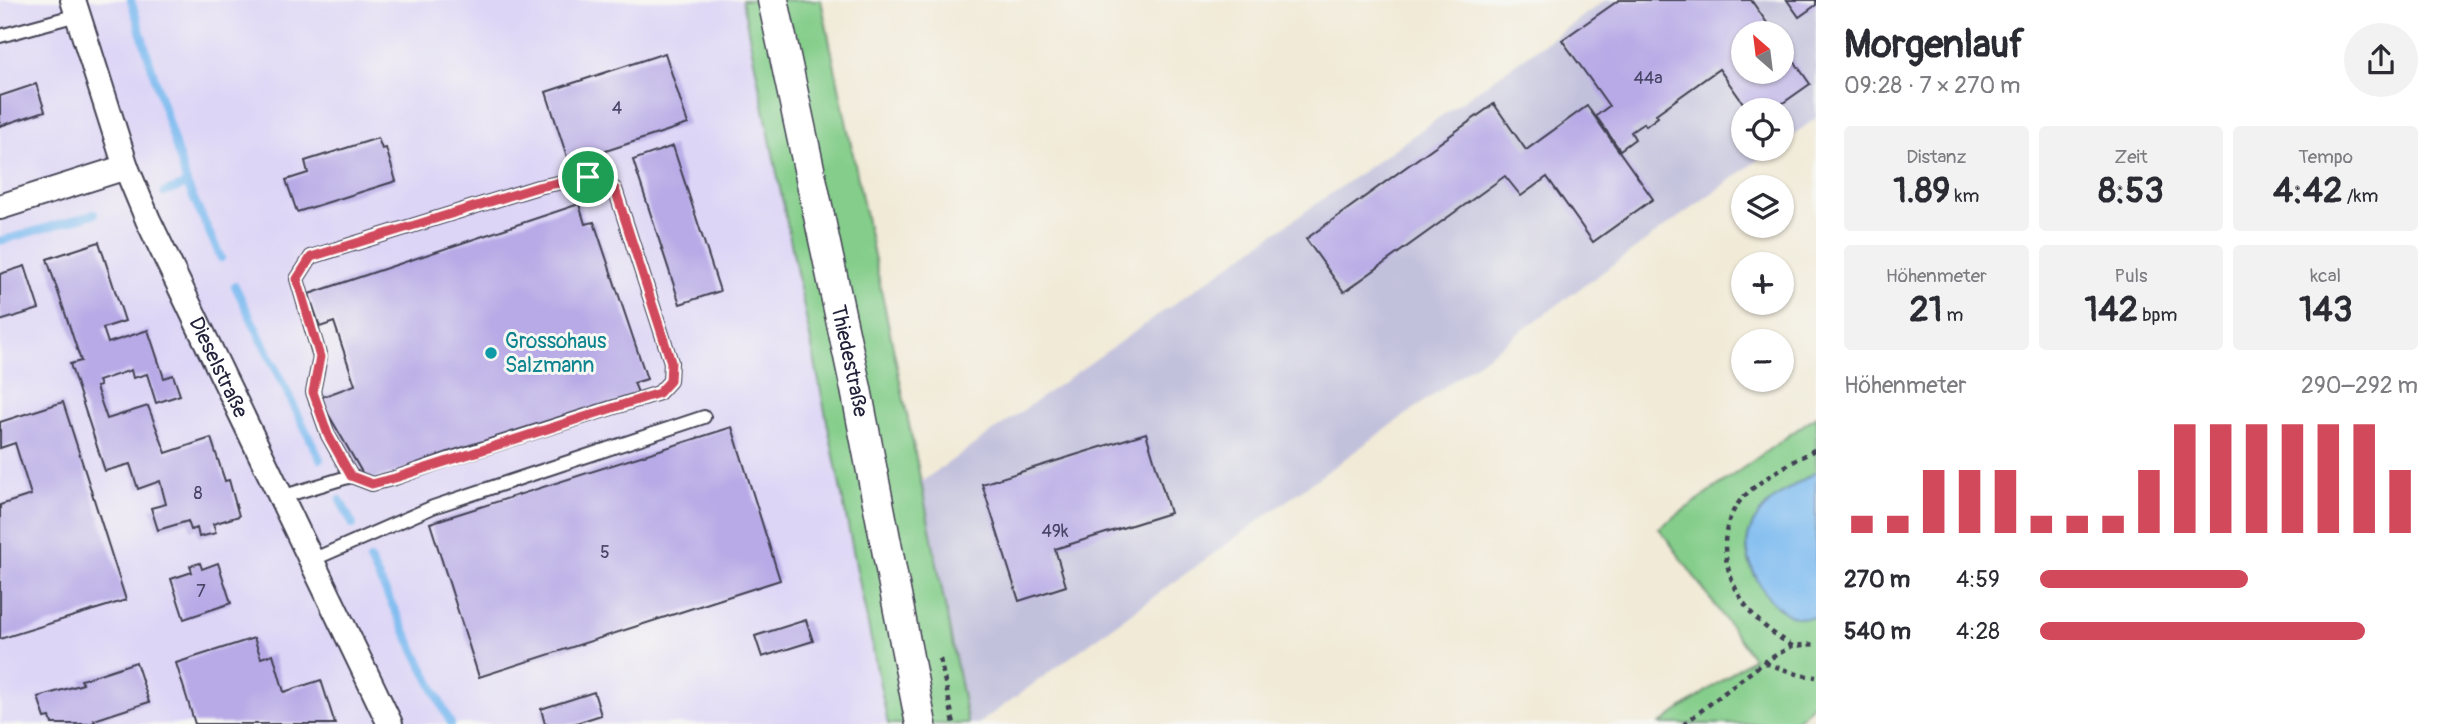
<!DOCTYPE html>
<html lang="de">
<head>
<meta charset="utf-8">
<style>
  body { margin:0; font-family:Pangolin,sans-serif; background:#f2f2f3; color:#2b2b33; height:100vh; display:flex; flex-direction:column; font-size:26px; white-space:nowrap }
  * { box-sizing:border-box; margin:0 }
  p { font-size:23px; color:#7c7c81 }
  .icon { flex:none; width:38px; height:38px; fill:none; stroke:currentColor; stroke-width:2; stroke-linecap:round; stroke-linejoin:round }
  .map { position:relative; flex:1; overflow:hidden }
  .drawer { display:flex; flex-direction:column; background:#fff; width:630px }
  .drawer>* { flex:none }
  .needle { width:46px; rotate:332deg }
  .buttons { position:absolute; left:1731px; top:21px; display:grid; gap:14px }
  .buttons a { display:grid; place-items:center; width:63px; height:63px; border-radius:50%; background:#fff; box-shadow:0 2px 5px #0004; font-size:35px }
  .pin { position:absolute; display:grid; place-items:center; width:60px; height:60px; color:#fff; margin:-30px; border:4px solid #fff; border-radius:50%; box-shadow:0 2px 7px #0007 }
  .round { display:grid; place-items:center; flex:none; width:74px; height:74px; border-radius:37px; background:#f2f2f3 }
  .headline { display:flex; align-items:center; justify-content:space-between; height:119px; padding:0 28px }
  h1 { font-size:38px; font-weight:700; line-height:52px }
  .figures { display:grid; grid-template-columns:repeat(3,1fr); gap:10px; height:119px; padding:7px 28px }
  .figures div { display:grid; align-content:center; border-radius:7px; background:#f2f2f3; text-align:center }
  .figures b { font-size:35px; font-weight:700 }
  .figures small { font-size:19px; font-weight:400 }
  .figures p { font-size:19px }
  .chart { height:196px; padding:14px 28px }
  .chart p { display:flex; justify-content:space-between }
  .chart svg { width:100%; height:126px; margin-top:7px; stroke:#d1495b; stroke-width:6 }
  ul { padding:0 28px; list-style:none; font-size:23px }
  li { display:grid; grid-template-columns:112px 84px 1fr; align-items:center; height:52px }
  li i { height:18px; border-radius:9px; background:#d1495b }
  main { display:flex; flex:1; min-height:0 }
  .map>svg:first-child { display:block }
  .built { fill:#ddd5f6 }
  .industrial { fill:#c2c1dc; fill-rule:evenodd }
  .green { fill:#84cd8a; stroke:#537862; stroke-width:2 }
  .water { fill:#7ebbf0; stroke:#506e96; stroke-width:2 }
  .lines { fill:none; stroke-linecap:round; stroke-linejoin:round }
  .stream { stroke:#7ebbf0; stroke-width:8 }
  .building { fill:#b8aae6 }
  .service-casing { stroke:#414052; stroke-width:16 }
  .minor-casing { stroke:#414052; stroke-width:28 }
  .tertiary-casing { stroke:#414052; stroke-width:33 }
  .path { stroke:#414052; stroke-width:4.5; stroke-dasharray:5 5; stroke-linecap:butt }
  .service { stroke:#fff; stroke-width:12 }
  .minor { stroke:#fff; stroke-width:24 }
  .tertiary { stroke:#fff; stroke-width:30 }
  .route-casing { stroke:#fff; stroke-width:14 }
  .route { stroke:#d1495b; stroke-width:9 }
  .culture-dot { fill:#0f9aa8; stroke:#f6f6f2; stroke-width:2.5 }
  .labels { text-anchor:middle; stroke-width:6; stroke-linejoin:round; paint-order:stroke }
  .number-label { font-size:18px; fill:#484466 }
  .culture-label { font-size:21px; fill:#0d838f; stroke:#f6f6f2; text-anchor:start }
  .street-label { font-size:21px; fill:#22223b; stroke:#f6f6f2 }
</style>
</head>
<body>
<main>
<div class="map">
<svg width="1816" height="724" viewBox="0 0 1816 724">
  <rect width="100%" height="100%" fill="#f6f6f2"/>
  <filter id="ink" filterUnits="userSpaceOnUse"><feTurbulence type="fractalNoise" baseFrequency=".0143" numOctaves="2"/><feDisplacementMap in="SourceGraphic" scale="14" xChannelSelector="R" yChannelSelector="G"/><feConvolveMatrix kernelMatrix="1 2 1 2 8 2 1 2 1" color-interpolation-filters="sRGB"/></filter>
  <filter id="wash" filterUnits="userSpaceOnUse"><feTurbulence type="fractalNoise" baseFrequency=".00686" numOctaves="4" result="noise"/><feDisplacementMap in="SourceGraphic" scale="28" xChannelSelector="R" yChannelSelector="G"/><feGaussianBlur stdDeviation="1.57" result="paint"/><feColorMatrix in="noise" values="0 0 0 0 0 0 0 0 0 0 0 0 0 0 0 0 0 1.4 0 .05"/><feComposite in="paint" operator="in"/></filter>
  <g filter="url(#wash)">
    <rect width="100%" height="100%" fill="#f1ead7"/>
    <path class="built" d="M 0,0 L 742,0 L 888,724 L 0,724 Z"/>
    <path class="industrial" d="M 1606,0 L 1816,0 L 1816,118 L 1782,143 L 1782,110 L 1743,110 L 1743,149 L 1773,149 L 978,724 L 968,724 L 921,482 ZM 1743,33 L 1782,33 L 1782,72 L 1743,72 Z"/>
    <g class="green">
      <path d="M 742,0 L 821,0 L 921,482 L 968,724 L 888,724 Z"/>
      <path d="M 1816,416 L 1816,472 C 1791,487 1755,506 1748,538 C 1740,572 1782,623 1816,617 L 1816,700 L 1803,715 L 1791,724 L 1660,724 L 1753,658 L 1659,528 Z"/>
    </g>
    <path class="water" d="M 1816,472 L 1816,617 C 1806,618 1799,619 1790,615 C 1767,606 1743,562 1748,538 C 1754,506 1791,487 1816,472 Z"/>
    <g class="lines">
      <g class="stream">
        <path d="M 131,0 L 187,184 L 221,258"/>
        <path d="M 164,193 L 187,184"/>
        <path d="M 0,241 L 94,214"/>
        <path d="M 235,286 L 320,459"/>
        <path d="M 340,500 L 353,525"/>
        <path d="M 370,560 L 451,724"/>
      </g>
    </g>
    <g id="blocks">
      <g class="building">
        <path d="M 1619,0 L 1751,0 L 1774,33 L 1743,33 L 1743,72 L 1782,72 L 1782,44 L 1810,84 L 1773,110 L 1748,110 L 1719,69 L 1656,114 L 1658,117 L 1646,126 L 1644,123 L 1631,132 L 1635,139 L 1620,150 L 1596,116 L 1609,106 L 1562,40 Z"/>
        <path d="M 1787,0 L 1816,0 L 1816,5 L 1799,17 Z"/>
        <path d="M 665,53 L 688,124 L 569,163 L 546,92 Z"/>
        <path d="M 36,84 L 45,111 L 0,126 L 0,96 Z"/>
        <path d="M 1494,104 L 1526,150 L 1587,106 L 1653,199 L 1593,242 L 1547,177 L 1521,196 L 1505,176 L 1344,292 L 1306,239 Z"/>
        <path d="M 378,138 L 382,149 L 386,148 L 396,181 L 297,212 L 286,180 L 308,173 L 305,161 Z"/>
        <path d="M 673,146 L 720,291 L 680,304 L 633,160 Z"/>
        <path d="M 579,204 L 585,224 L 594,222 L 647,379 L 634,383 L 639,395 L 367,481 L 319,398 L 355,385 L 334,322 L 320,327 L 309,294 Z"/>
        <path d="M 99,242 L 125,321 L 103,328 L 108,343 L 148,330 L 164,378 L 173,375 L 180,395 L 156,403 L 147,374 L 133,378 L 131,370 L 98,381 L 100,386 L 96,387 L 107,419 L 148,406 L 166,453 L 211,438 L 225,481 L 229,480 L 239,516 L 213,524 L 216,533 L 199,537 L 197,528 L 191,530 L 188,521 L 158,530 L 151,508 L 166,504 L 160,481 L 138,489 L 130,464 L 105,471 L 70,364 L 81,361 L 47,259 Z"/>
        <path d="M 25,266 L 39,309 L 0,321 L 0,274 Z"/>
        <path d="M 63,402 L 126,600 L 0,639 L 0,505 L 31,495 L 15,443 L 0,448 L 0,422 Z"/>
        <path d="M 732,427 L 780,580 L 479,677 L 430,523 Z"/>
        <path d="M 1146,433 L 1170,513 L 1055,549 L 1066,586 L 1019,601 L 982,484 Z"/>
        <path d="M 200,563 L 202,569 L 218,563 L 231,603 L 184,619 L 171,579 L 192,572 L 190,566 Z"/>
        <path d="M 806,620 L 813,641 L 762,657 L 755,636 Z"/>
        <path d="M 254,638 L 261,658 L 273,654 L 284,692 L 321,680 L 335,724 L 195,724 L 176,663 Z"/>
        <path d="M 136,662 L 149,702 L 94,720 L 95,722 L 90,724 L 52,724 L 50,717 L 45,718 L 38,697 L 83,684 L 81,680 Z"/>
        <path d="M 594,692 L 601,715 L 573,724 L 545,724 L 541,709 Z"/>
      </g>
    </g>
  </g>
  <g filter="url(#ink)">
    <use href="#blocks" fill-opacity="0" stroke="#414052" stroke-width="2"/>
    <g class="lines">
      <defs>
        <g id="service">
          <path d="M 0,36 L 77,15"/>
          <path d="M 281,497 L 351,476 L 372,484 L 395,478 L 449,459 L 659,393 L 670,381 L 671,362 L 615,189 L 588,177 L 538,187 L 311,257 L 297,279 L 320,357 L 313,392 L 328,435 L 351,476"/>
          <path d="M 312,560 L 433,507 L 704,417"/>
        </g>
        <g id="minor">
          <path id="s1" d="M 73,0 L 126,167 L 148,220 L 390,724"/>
          <path d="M 0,207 L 126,167"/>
        </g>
        <g id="tertiary">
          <path id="s2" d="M 773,0 L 856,389 L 921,724"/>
        </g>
      </defs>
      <use href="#service" class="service-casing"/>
      <use href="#minor" class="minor-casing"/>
      <use href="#tertiary" class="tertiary-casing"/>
      <g class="path">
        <path d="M 1792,646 C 1780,638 1768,630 1758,620 C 1728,590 1711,537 1740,501 C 1760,478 1790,464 1816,449"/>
        <path d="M 940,659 L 954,724"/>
        <path d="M 1765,663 L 1800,675 L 1816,677"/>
        <path d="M 1684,724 L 1764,662 L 1792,646 L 1816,644"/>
      </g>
      <use href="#service" class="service"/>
      <use href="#minor" class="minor"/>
      <use href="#tertiary" class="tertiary"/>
    </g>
  </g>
  <g class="lines" filter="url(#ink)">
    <defs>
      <path id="route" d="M 588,177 L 615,189 L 671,362 L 670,381 L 659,393 L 395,478 L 372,484 L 351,476 L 328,435 L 313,392 L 320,357 L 297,279 L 311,257 L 538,187 Z"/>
    </defs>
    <use href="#route" class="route-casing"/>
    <use href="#route" class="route"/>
  </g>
  <circle class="culture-dot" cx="491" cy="353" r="7"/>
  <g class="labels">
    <g class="number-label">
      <text x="1648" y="84">44a</text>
      <text x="617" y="114">4</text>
      <text x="198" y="499">8</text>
      <text x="1055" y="537">49k</text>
      <text x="605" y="558">5</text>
      <text x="201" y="597">7</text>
    </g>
    <g class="culture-label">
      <text x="505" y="348">Grossohaus<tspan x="505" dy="24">Salzmann</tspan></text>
    </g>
    <g class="street-label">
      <text dy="7" stroke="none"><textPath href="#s2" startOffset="369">Thiedestraße</textPath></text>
      <text dy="7" stroke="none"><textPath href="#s1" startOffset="396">Dieselstraße</textPath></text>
    </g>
  </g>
</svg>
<div class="buttons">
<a><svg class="needle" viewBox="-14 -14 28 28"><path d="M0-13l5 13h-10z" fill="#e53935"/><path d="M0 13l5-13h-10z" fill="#7c7c81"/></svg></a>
<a><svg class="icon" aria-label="locate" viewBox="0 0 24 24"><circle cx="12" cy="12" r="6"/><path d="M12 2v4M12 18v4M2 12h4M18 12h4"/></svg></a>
<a><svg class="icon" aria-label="layers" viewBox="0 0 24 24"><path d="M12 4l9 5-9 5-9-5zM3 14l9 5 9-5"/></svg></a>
<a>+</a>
<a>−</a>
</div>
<div class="pin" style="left:588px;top:177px;background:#1e9e55"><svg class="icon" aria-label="arrive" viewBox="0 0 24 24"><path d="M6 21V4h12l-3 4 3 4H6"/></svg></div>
</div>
<section class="drawer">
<div class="headline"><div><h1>Morgenlauf</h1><p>09:28 · 7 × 270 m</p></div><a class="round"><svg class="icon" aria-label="share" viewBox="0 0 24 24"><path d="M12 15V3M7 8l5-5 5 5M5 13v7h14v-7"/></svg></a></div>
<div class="figures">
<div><p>Distanz</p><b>1.89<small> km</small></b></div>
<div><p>Zeit</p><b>8:53</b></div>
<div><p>Tempo</p><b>4:42<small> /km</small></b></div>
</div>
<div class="figures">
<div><p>Höhenmeter</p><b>21<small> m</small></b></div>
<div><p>Puls</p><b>142<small> bpm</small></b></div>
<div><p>kcal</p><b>143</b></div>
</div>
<div class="chart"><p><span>Höhenmeter</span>290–292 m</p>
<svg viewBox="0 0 160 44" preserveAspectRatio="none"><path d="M5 44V38M15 44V38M25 44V22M35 44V22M45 44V22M55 44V38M65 44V38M75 44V38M85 44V22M95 44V6M105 44V6M115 44V6M125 44V6M135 44V6M145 44V6M155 44V22"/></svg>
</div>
<ul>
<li><b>270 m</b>4:59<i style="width:55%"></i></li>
<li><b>540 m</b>4:28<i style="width:86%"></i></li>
</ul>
</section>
</main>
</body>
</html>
